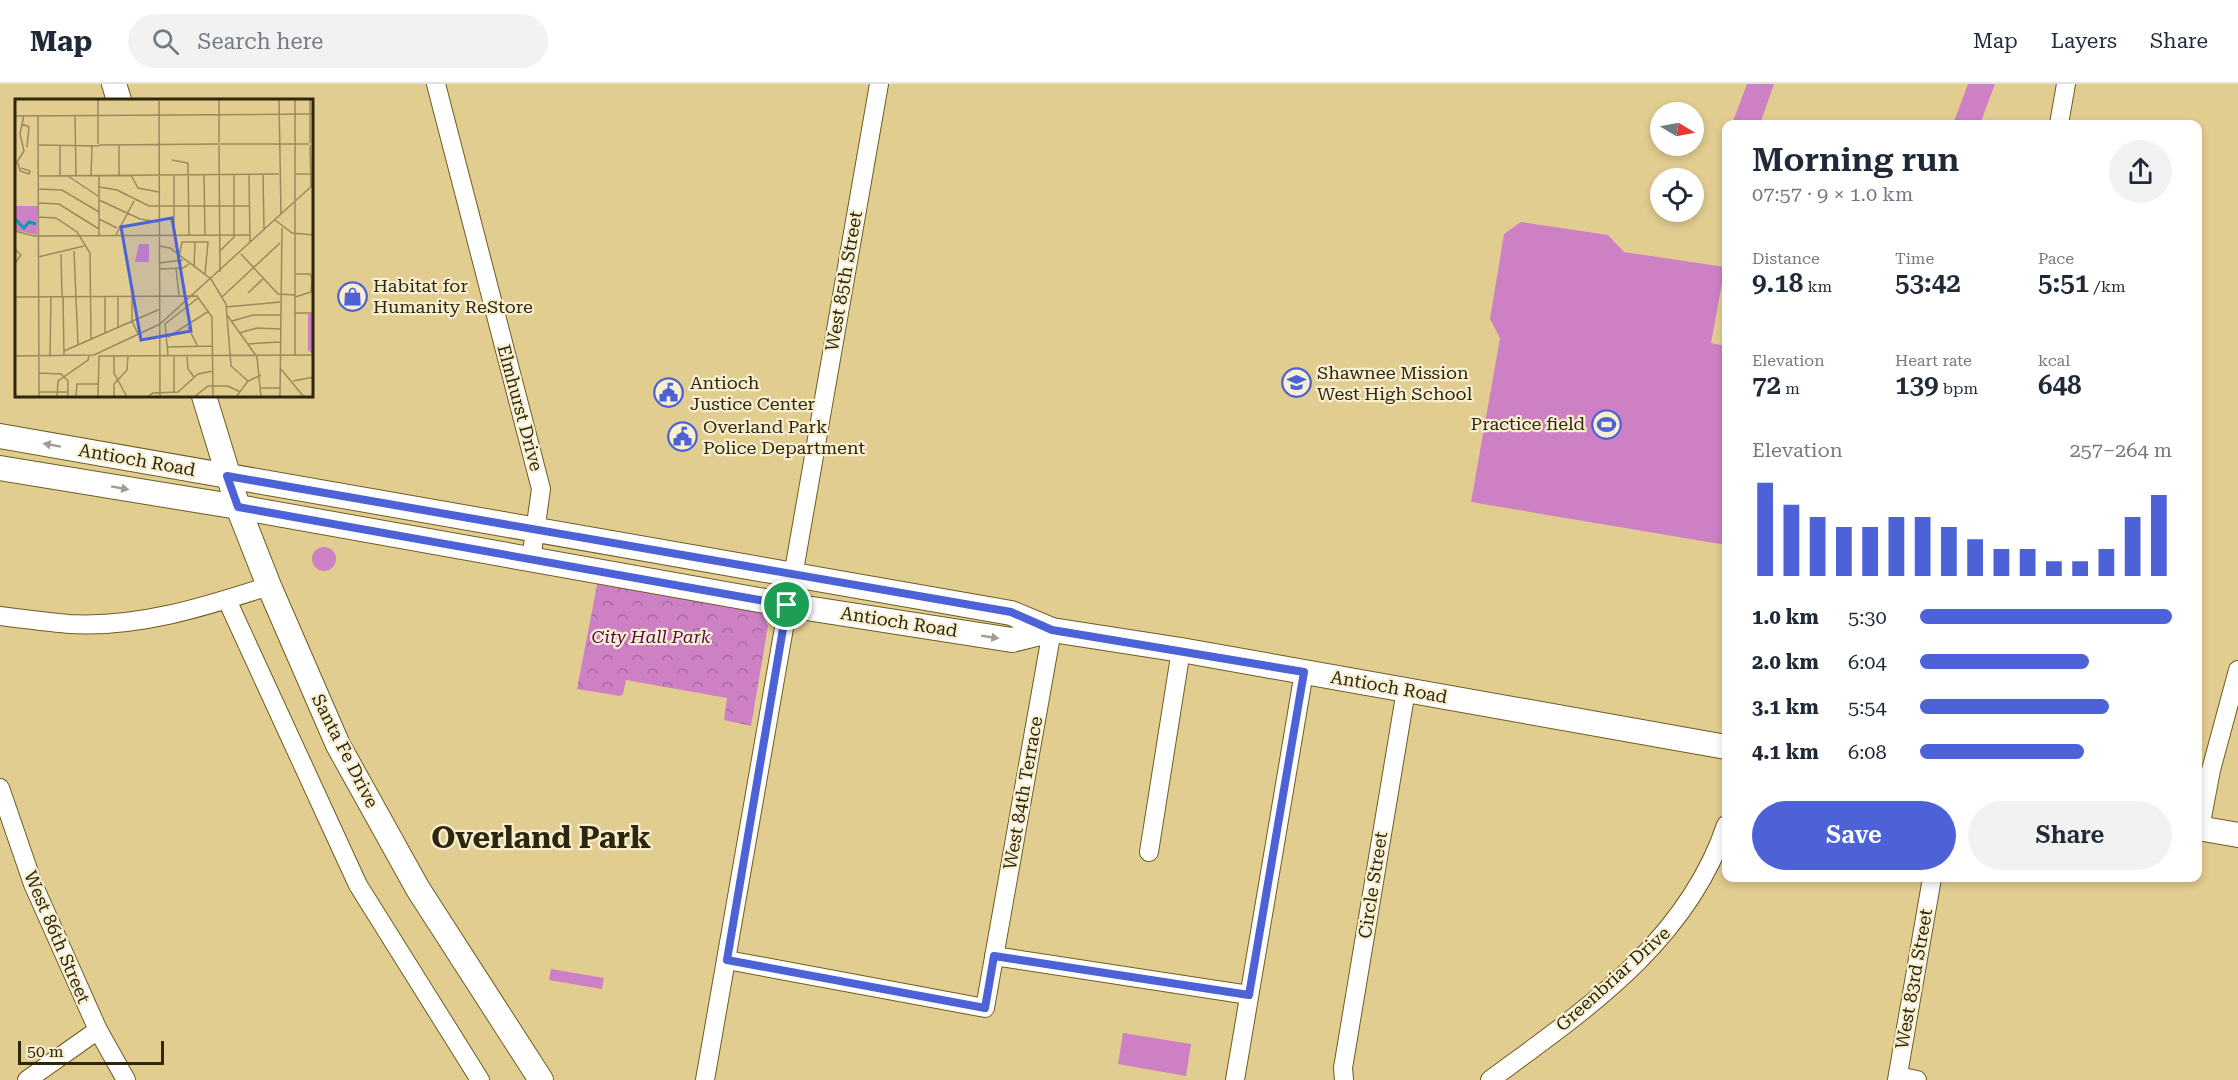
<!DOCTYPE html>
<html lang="en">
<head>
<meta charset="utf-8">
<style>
  body { margin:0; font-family:"Roboto Serif",serif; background:#f2f2f3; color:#1f2937; height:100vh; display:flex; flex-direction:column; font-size:22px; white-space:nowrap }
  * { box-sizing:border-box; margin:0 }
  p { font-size:20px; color:#747a83 }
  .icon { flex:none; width:33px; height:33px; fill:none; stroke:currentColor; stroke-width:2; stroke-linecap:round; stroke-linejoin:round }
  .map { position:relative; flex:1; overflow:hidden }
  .sheet { position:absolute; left:1722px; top:36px; width:480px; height:762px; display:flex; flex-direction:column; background:#fff; border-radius:12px; box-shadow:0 3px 9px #0003 }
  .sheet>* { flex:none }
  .needle { width:39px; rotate:100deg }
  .buttons { position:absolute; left:1650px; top:18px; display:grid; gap:12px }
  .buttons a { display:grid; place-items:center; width:54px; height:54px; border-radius:50%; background:#fff; box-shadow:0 3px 9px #0003; font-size:30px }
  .scale { position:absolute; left:18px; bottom:15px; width:146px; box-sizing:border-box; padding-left:6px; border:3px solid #2e260d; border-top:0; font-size:16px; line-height:21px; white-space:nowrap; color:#2e260d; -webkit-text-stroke:4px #f9efd1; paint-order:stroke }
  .pin { position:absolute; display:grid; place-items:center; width:51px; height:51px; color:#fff; margin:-26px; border:3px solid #fff; border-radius:50%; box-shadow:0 2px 6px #0007 }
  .round { display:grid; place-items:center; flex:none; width:63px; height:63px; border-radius:32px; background:#f2f2f3 }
  .overview { display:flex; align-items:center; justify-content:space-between; height:102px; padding:0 30px }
  h1 { font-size:33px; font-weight:600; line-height:45px }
  .metrics { display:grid; grid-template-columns:repeat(3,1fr); gap:9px; height:102px; padding:6px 30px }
  .metrics div { display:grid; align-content:center }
  .metrics b { font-size:26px; font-weight:600 }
  .metrics small { font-size:16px; font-weight:400 }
  .metrics p { font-size:16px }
  .chart { height:168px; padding:12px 30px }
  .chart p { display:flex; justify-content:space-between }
  .chart svg { width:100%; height:108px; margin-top:6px; stroke:#4d62d7; stroke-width:6 }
  .primary-button { display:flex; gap:12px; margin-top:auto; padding:12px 30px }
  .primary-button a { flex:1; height:69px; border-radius:36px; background:#4d62d7; color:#fff; font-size:24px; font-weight:600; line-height:69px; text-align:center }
  .primary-button a+a { background:#f2f2f3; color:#1f2937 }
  ul { padding:0 30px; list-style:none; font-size:20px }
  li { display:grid; grid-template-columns:96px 72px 1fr; align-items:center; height:45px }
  li i { height:15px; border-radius:8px; background:#4d62d7 }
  header { display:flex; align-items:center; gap:36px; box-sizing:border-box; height:84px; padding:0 30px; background:#fff; border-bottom:2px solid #e0e1e3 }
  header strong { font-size:28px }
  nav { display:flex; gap:33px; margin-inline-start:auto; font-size:21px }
  .search { width:420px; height:54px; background:#f2f2f3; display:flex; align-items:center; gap:15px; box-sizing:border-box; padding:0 21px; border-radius:33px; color:#747a83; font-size:22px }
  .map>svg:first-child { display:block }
  .green { fill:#ce80c4 }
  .park { fill:url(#park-crowns) }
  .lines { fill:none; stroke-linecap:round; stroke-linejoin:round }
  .street-casing { stroke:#6f5c20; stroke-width:20 }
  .secondary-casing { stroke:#6f5c20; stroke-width:26 }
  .street { stroke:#fff; stroke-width:18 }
  .secondary { stroke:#fff; stroke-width:24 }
  .oneway { fill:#a19d92 }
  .route-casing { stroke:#fff; stroke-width:12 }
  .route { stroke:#4d62d7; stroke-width:8 }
  .labels { text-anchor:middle; stroke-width:4.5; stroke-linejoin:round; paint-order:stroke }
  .street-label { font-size:18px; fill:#2e260d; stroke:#f9efd1 }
  .poi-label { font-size:18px; fill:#2e260d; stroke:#f9efd1; text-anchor:start }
  .park-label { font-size:18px; font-style:italic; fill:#570952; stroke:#f9efd1 }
  .town-label { font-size:30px; font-weight:bold; fill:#2e260d; stroke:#f9efd1 }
  .inset-river { fill:none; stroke:#009db3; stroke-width:3 }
  .inset-road { fill:none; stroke:#9a8a5c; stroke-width:1.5 }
  .view { fill:#4d62d7; fill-opacity:0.15; stroke:#4d62d7; stroke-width:3 }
  .inset-edge { fill:none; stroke:#2e260d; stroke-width:3 }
</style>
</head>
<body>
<header>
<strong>Map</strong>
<div class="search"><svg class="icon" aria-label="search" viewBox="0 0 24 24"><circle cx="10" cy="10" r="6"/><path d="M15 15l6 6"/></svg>Search here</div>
<nav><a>Map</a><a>Layers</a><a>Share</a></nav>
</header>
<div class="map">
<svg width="2238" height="996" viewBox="0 0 2238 996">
  <defs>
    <pattern id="park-crowns" width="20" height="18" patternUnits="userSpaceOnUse" patternTransform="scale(1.5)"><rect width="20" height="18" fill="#ce80c4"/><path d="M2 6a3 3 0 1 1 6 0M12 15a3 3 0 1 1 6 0" fill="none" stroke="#a8699e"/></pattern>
  </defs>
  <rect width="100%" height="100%" fill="#e2cd91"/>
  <g class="green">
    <path d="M 1747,0 L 1774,0 L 1760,40 L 1732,40 Z"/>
    <path d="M 1968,0 L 1995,0 L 1980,40 L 1953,40 Z"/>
    <path d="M 1521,138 L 1608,151 L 1624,168 L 1725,183 L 1711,259 L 1726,262 L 1726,461 L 1471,418 L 1500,254 L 1490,235 L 1504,150 Z"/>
    <circle cx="324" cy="475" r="12"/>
    <path d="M 551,885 L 604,894 L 602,905 L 549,896 Z"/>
    <path d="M 1123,949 L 1191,960 L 1186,992 L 1118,980 Z"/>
  </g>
  <path class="park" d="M 598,496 L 755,525 L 762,529 L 768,542 L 751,642 L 724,636 L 727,614 L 626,596 L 623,610 L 620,612 L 577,605 Z"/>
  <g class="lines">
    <defs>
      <g id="street">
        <path d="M 436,0 L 541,405 L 531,476"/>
        <path d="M 2059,40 L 2066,0"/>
        <path d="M 227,516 L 358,801 L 480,996"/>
        <path d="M 0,532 C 23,535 46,538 69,540 C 138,544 204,523 269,502"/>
        <path d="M 0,704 L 33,800 L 98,946 L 126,996"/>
        <path d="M 2200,744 L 2211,686 L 2238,586"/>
        <path d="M 1149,768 L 1181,566"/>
        <path d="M 994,872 L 1249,911"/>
        <path d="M 727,876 L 985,924 L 1052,546"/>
        <path d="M 1898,992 L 1917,996"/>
        <path d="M 27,996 L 98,946"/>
        <path d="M 705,996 L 879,0"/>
        <path d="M 1235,996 L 1304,588"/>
        <path d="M 1344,996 L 1343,984 L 1406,606"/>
        <path d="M 1490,996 C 1585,926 1687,858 1726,741"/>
        <path d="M 1897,996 L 1932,794"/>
      </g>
      <g id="secondary">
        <path d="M 114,0 L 119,16"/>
        <path d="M 204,312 L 238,423 L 269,502 L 338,661 L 418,805 L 541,996"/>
        <path d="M 0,352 L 1011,529 L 1052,546 L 1181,566 L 1726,663"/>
        <path d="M 0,384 L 238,423 L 787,521 L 1012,556 L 1052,546"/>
        <path d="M 2198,744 L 2238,751"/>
      </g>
    </defs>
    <use href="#street" class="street-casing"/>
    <use href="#secondary" class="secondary-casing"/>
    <use href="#street" class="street"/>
    <use href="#secondary" class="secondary"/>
  </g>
  <defs><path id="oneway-solid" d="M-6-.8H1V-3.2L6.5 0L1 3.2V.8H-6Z" transform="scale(1.5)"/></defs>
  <g class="oneway">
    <use href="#oneway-solid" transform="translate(52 361) rotate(-170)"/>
    <use href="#oneway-solid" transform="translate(120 404) rotate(10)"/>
    <use href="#oneway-solid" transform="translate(990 553) rotate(9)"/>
  </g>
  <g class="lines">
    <defs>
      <path id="route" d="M 227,392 L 1011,528 L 1052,546 L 1304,588 L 1249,911 L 994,872 L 985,924 L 727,876 L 787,521 L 238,423 Z"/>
    </defs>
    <use href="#route" class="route-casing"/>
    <use href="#route" class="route"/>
  </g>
  <defs>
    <symbol id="shop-ring" viewBox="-11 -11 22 22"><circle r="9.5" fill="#f9efd1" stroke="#4d62d7" stroke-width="1.5"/><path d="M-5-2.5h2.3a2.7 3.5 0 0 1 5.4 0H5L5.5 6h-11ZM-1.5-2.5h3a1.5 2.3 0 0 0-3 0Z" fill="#4d62d7"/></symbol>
    <symbol id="school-ring" viewBox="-11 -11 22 22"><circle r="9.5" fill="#f9efd1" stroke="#4d62d7" stroke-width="1.5"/><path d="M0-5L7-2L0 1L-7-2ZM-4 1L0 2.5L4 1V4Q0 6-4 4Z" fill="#4d62d7"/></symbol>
    <symbol id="civic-ring" viewBox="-11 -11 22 22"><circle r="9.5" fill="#f9efd1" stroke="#4d62d7" stroke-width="1.5"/><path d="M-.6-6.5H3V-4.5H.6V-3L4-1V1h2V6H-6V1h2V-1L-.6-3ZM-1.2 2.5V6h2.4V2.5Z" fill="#4d62d7"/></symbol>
    <symbol id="stadium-ring" viewBox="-11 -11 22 22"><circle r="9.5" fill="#f9efd1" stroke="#4d62d7" stroke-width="1.5"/><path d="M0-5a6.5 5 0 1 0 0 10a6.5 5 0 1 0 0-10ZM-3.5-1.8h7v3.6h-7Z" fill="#4d62d7"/></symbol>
  </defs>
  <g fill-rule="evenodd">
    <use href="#shop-ring" x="336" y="196" width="33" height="33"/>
    <use href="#school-ring" x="1280" y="282" width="33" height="33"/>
    <use href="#civic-ring" x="652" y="292" width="33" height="33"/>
    <use href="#stadium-ring" x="1590" y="324" width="33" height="33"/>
    <use href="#civic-ring" x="666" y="336" width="33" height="33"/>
  </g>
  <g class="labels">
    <g class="street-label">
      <text transform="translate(844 197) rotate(-80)" y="6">West 85th Street</text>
      <text transform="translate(520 324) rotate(75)" y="6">Elmhurst Drive</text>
      <text transform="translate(137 376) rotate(10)" y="6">Antioch Road</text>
      <text transform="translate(899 538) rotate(9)" y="6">Antioch Road</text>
      <text transform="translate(1389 603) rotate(10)" y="6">Antioch Road</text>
      <text transform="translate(345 667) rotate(63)" y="6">Santa Fe Drive</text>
      <text transform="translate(1023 709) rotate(-80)" y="6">West 84th Terrace</text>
      <text transform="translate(1373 801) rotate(-81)" y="6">Circle Street</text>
      <text transform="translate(57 853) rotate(67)" y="6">West 86th Street</text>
      <text transform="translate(1613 895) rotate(-42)" y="6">Greenbriar Drive</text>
      <text transform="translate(1914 895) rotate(-80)" y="6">West 83rd Street</text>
    </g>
    <g class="poi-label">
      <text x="373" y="208">Habitat for<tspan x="373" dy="21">Humanity ReStore</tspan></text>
      <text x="1317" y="295">Shawnee Mission<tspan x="1317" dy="21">West High School</tspan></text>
      <text x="690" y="305">Antioch<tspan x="690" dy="21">Justice Center</tspan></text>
      <text x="1585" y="346" text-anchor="end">Practice field</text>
      <text x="703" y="349">Overland Park<tspan x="703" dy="21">Police Department</tspan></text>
    </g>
    <g class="park-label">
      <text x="651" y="559">City Hall Park</text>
    </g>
    <g class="town-label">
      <text x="541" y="764">Overland Park</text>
    </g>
  </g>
  <g transform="translate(15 15)">
    <rect width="298" height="298" fill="#e2cd91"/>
    <path d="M 124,145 L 134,145 L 134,163 L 120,163 Z" fill="#ce80c4"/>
    <path d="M 0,102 L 1,107 L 23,107 L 22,136 L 0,131 ZM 293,215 L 298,215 L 298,256 L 293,251 Z" fill="#ce80c4"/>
    <path class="inset-river" d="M 0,120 L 9,129 L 14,123 L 21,125"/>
    <path class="inset-road" d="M 83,0 L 83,45M 264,0 L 266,115M 280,0 L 280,256M 295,0 L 295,44M 144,2 L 145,298M 23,16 L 24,298M 60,16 L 61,76M 0,17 L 299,15M 7,25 L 14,28 L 12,48M 204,44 L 204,0M 205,45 L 294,45M 24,46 L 84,47M 45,46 L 45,76M 84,46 L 204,45M 204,46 L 205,173M 295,46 L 296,87M 157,61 L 173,64 L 174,136M 3,64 L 5,72 L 14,75 L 15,72 L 6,69M 0,66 L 9,52 L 5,35 L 9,16M 234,75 L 235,143M 248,75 L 249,131M 280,75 L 299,75M 76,76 L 77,46M 84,76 L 84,136M 104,76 L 104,46M 116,76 L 123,89 L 144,93M 189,76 L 190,136M 23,77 L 264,75M 53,77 L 83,97M 84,88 L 102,91 L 134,107 L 234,107M 23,90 L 47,91 L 84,113M 84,101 L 125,120 L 144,123M 24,104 L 44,105 L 84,130M 23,118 L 41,119 L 62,133 L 75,154 L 76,241M 84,120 L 102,129M 260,121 L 277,134 L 299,136M 0,132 L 19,137 L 234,136M 101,136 L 119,102M 159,136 L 159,76M 144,147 L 155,149 L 196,180 L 211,205 L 216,267 L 233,282M 0,150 L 6,156 L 0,164M 59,152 L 63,246M 205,152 L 219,138 L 219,75M 46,155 L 47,197M 226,155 L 263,195 L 280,196M 23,158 L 69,147M 164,158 L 167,143 L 193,143 L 190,175M 144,164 L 168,161M 179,168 L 180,143M 144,170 L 168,169 L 174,165M 161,170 L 164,196M 280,175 L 295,175 L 297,180 L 296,193 L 280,198M 233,194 L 249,179M 117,196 L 117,222 L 123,235M 48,197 L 49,257M 90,197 L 90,234M 103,197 L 103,228M 0,198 L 182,197 L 197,218 L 198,298M 207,198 L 265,144M 211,208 L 265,203M 280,214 L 299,214M 212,216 L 242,258 L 246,298M 217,222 L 238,216 L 265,216M 150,224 L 153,256M 150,225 L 183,199M 173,228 L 183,248M 224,234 L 242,229 L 265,230M 153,238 L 194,212M 232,245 L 265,243M 153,248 L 197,247M 49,252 L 145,210M 0,257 L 79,256 L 145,225 L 299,85M 99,257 L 99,274 L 112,298M 159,257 L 159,293M 172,257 L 173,270 L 179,278M 35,258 L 36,197M 265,269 L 289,298M 24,274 L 46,275 L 53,282 L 53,298M 278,282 L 299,278M 246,289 L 265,289M 24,293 L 53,293M 42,298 L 43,282 L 73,261 L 74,256M 61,298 L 62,285 L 83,285M 61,298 L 83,298M 83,298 L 84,257 L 299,256M 99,298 L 99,285 L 112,271 L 113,257M 132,298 L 138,294 L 163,293 L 183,275 L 198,272M 179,298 L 193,287 L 213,287 L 225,293M 221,298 L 233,282 L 246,276M 265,298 L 267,129"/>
    <path class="view" d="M 157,119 L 176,232 L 126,241 L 106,128 Z"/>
    <rect width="298" height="298" class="inset-edge"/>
  </g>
</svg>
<div class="buttons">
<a><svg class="needle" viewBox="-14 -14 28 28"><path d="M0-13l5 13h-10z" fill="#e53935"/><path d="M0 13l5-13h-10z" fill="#747a83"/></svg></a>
<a><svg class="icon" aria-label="locate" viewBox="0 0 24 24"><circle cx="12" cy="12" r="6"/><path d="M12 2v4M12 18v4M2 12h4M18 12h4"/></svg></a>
</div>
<div class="scale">50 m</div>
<div class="pin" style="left:787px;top:521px;background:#1e9e55"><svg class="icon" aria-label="arrive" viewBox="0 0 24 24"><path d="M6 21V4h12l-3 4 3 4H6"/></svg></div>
<section class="sheet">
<div class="overview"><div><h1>Morning run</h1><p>07:57 · 9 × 1.0 km</p></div><a class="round"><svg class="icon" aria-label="share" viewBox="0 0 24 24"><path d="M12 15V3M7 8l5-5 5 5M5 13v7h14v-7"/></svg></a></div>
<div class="metrics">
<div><p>Distance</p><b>9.18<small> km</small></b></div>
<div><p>Time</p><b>53:42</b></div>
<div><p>Pace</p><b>5:51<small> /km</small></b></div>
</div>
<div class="metrics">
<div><p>Elevation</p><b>72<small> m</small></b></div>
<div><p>Heart rate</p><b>139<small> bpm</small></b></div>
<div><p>kcal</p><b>648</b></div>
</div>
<div class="chart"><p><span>Elevation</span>257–264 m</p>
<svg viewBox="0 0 160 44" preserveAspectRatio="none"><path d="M5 44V6M15 44V15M25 44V20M35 44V24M45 44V24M55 44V20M65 44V20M75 44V24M85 44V29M95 44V33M105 44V33M115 44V38M125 44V38M135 44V33M145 44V20M155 44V11"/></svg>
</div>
<ul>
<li><b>1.0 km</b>5:30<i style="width:100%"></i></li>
<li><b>2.0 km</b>6:04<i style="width:67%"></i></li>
<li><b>3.1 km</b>5:54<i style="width:75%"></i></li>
<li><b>4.1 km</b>6:08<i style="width:65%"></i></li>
</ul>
<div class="primary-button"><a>Save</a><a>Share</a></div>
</section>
</div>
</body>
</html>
